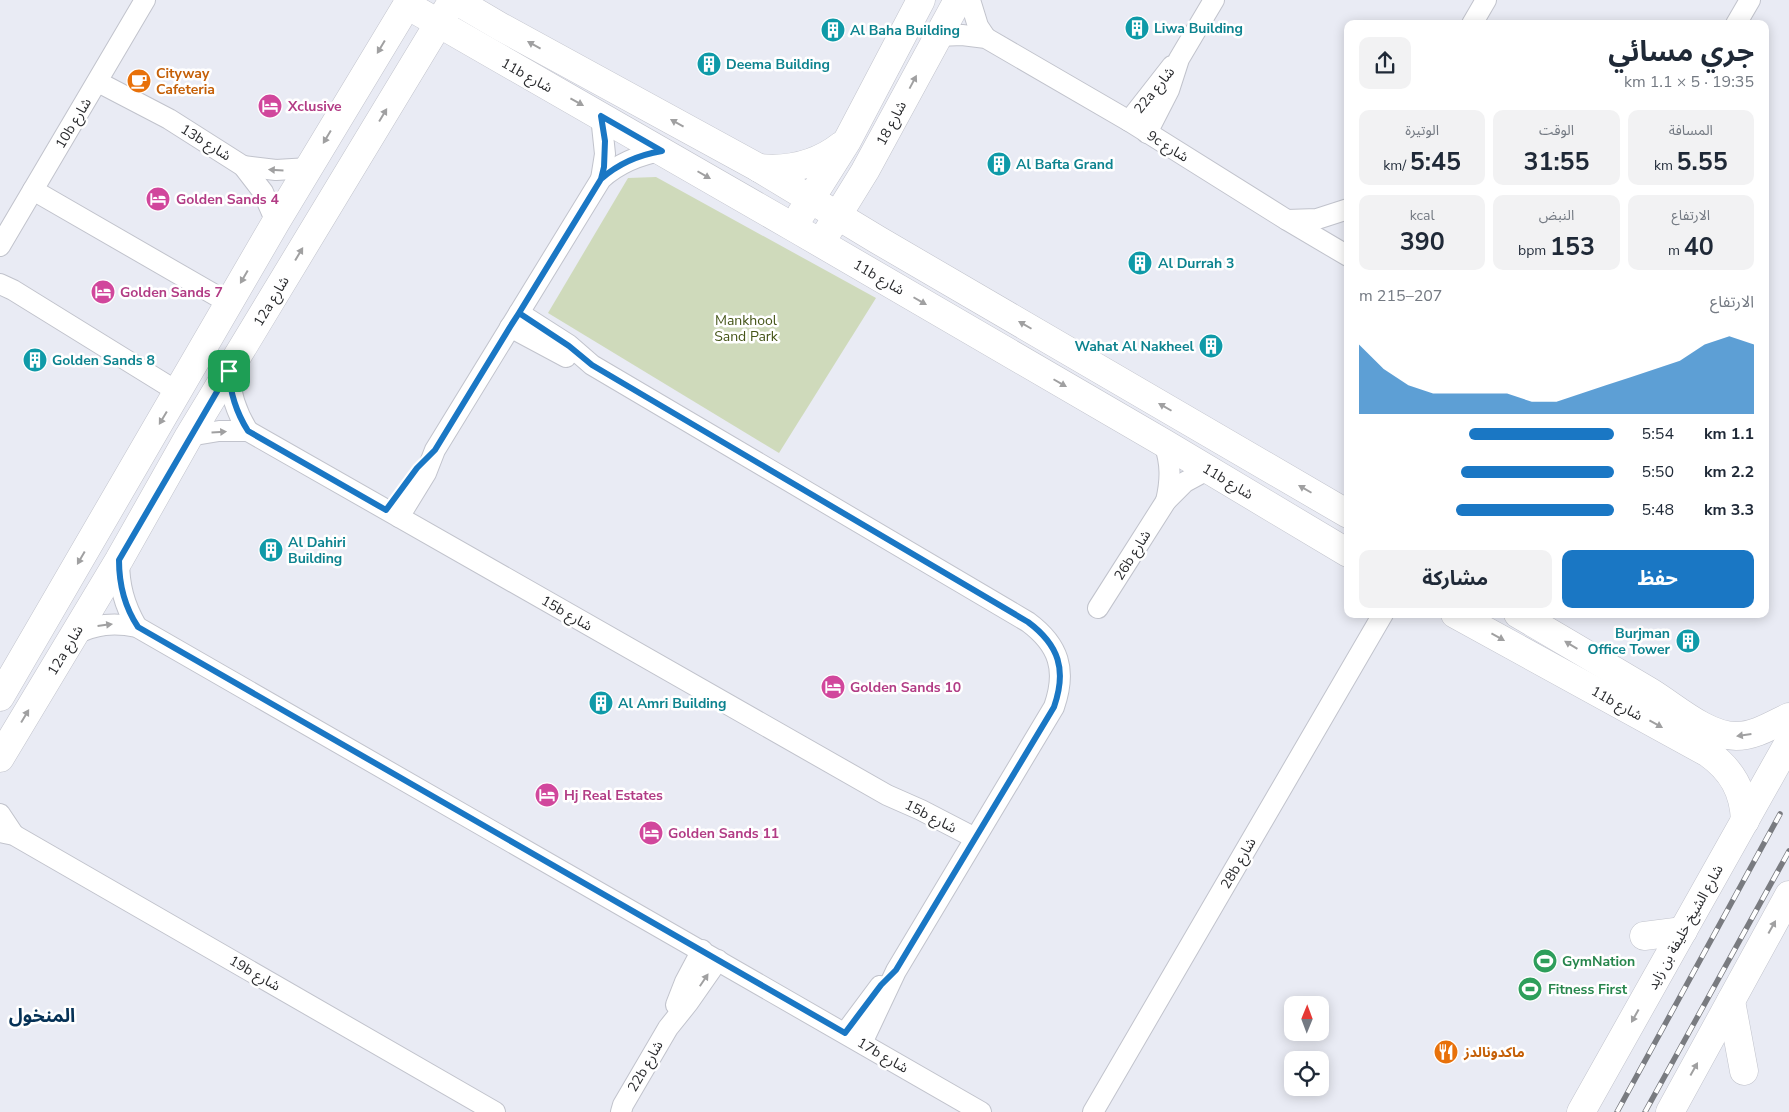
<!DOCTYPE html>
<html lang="ar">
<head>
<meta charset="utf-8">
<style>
  body { margin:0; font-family:"Nunito Sans","Noto Sans Arabic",sans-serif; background:#f2f2f3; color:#1f2937; direction:rtl; height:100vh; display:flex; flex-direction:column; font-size:19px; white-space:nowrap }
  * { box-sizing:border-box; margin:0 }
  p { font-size:16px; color:#747a83 }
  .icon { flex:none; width:28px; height:28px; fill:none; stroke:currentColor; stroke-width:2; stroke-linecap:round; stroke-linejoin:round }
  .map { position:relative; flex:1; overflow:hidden; direction:ltr }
  .details { position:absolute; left:1344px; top:20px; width:425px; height:598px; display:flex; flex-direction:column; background:#fff; border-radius:10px; box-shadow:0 2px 12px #0003; direction:rtl }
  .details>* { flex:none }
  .needle { width:32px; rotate:1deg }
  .tools { position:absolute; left:1284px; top:996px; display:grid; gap:10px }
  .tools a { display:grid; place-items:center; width:45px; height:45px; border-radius:10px; background:#fff; box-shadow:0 2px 12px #0003; font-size:25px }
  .pin { position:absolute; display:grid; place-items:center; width:42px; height:42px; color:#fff; margin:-21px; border-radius:10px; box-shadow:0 2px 8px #0006 }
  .round { display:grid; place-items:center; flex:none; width:52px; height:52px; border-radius:10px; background:#f2f2f3 }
  .head { display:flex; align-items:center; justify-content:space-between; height:85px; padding:0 15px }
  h1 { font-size:28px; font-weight:700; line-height:38px }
  .figures { display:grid; grid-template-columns:repeat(3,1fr); gap:8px; height:85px; padding:5px 15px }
  .figures div { display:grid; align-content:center; border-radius:10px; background:#f2f2f3; text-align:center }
  .figures b { font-size:25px; font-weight:700 }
  .figures small { font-size:14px; font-weight:400 }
  .figures p { font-size:14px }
  .chart { height:140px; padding:10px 15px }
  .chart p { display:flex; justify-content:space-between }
  .chart svg { width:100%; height:90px; margin-top:5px; fill:#1a77c4; opacity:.7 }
  .primary-button { display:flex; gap:10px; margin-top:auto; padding:10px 15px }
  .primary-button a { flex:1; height:58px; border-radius:10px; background:#1a77c4; color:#fff; font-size:20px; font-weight:700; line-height:58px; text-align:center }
  .primary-button a+a { background:#f2f2f3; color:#1f2937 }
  ul { padding:0 15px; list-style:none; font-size:16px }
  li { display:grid; grid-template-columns:80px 60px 1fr; align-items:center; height:38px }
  li i { height:12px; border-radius:6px; background:#1a77c4 }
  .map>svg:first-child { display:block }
  .green { fill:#cfdabb }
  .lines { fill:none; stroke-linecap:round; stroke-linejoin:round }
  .street-casing { stroke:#c1c3cc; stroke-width:22 }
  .secondary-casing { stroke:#c1c3cc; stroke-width:29 }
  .primary-casing { stroke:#c1c3cc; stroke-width:29 }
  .street { stroke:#fff; stroke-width:20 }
  .secondary { stroke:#fff; stroke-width:28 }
  .primary { stroke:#fff; stroke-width:28 }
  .rail-casing { stroke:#797b80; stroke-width:5.5 }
  .rail { stroke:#fff; stroke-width:4; stroke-dasharray:11; stroke-linecap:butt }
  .oneway { fill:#a0a0a1 }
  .route-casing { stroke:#fff; stroke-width:10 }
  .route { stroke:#1a77c4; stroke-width:6 }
  .labels { text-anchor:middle; stroke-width:5; stroke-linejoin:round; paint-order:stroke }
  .culture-label { font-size:14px; font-weight:bold; fill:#0d838f; stroke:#fff; text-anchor:start }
  .food-label { font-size:14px; font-weight:bold; fill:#c56008; stroke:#fff; text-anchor:start }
  .street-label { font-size:14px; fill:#2b2c2f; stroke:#fff }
  .hotel-label { font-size:14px; font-weight:bold; fill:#b23c85; stroke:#fff; text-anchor:start }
  .park-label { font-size:14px; fill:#455518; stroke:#fff }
  .leisure-label { font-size:14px; font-weight:bold; fill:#27864d; stroke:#fff; text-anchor:start }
  .district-label { font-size:19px; font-weight:bold; fill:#053156; stroke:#fff }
</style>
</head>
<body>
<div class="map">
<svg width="1789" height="1112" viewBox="0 0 1789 1112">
  <rect width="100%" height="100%" fill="#e9ebf4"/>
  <path class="green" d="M 656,177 L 876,298 L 779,453 L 548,313 L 628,178 Z"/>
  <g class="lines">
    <defs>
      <g id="street">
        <path d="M 970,0 L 978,26 L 986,38"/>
        <path d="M 1472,24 L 1486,0"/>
        <path d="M 1736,24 L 1750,0"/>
        <path d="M 938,36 L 962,35 L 986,38 L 1129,121 L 1287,220 L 1348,256"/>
        <path d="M 98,82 L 169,119 L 243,166 L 263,192 L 276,222"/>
        <path d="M 601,116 L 605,154 L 601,179"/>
        <path d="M 1129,121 L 1172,66"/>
        <path d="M 1147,133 L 1169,90 L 1179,59 L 1214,0"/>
        <path d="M 243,166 L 276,170 L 309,168"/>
        <path d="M 33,190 L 229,303"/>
        <path d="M 1287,220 L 1317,219 L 1348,209"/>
        <path d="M 0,246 L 145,0"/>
        <path d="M 0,284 L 13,290 L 178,392"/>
        <path d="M 519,313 L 569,345 L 592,365 L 1028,622 C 1059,645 1067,670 1054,707 L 896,971 L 862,1043"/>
        <path d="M 510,327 L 566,357"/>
        <path d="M 229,371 C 230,394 236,412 248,431"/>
        <path d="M 189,436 L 219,431 L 248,431 L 887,795 L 921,810 L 975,838"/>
        <path d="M 1164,443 C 1171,463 1171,480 1166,501"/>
        <path d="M 399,517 L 426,473 L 435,450 L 601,179 C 619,163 638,155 662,151"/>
        <path d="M 119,560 C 119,585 124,605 137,627"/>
        <path d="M 1098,608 L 1166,501 L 1185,482 L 1209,469"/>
        <path d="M 74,635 C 95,624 114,622 137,627 L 981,1112"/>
        <path d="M 0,814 L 14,835"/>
        <path d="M 0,832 L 14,835 L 495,1112"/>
        <path d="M 676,1005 L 685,982 L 702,950"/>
        <path d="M 845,1033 L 880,986"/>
        <path d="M 621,1112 L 623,1105 L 668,1028 L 688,1003 L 718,960"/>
        <path d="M 1093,1112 L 1383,614"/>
      </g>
      <g id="secondary">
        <path d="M 455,0 L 501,27 L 759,168 L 878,240 L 1348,514"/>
        <path d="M 407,5 L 793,227 L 1164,443 L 1348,553"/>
        <path d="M 759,168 C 790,171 818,164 842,145"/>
        <path d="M 801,214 L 847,141 L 921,0"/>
        <path d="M 828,231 L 865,171 L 958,0"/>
        <path d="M 1455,614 L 1708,753 C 1732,770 1744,791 1745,821"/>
        <path d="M 1518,614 C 1563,640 1608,667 1652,693 C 1676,708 1707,736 1736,736 C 1755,736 1772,725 1789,717"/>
        <path d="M 0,697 L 276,222 L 410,0"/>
        <path d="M 0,758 L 119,560 L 189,436 L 448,8"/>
      </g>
      <g id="primary">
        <path d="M 1644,936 L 1683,931"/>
        <path d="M 1731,1001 L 1744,1071"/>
        <path d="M 1581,1112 L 1789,742"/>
        <path d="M 1670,1112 L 1789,895"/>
      </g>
    </defs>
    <use href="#street" class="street-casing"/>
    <use href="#secondary" class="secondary-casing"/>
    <use href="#primary" class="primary-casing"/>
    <use href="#street" class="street"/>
    <use href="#secondary" class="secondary"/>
    <use href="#primary" class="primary"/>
    <defs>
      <g id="rail">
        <path d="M 1617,1112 L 1780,814"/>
        <path d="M 1645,1112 L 1789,851"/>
      </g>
    </defs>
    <use href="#rail" class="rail-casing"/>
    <use href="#rail" class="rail"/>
  </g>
  <defs><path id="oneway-solid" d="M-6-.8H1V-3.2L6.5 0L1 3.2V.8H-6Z" transform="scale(1.25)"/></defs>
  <g class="oneway">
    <use href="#oneway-solid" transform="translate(534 45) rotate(-151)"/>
    <use href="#oneway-solid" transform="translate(381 47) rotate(121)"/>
    <use href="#oneway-solid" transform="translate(913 82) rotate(-62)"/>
    <use href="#oneway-solid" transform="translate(577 102) rotate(29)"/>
    <use href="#oneway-solid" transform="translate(383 115) rotate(-59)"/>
    <use href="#oneway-solid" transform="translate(677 123) rotate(-151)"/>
    <use href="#oneway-solid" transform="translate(327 137) rotate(121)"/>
    <use href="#oneway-solid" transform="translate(276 170) rotate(-177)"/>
    <use href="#oneway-solid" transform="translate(704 175) rotate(30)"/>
    <use href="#oneway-solid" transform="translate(299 254) rotate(-59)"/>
    <use href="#oneway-solid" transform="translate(244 277) rotate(120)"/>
    <use href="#oneway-solid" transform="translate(920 301) rotate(30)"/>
    <use href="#oneway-solid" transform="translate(1025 325) rotate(-150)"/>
    <use href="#oneway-solid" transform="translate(1060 383) rotate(30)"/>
    <use href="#oneway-solid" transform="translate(1165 407) rotate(-150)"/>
    <use href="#oneway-solid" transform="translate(163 418) rotate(121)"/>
    <use href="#oneway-solid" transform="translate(219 432) rotate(-4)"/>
    <use href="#oneway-solid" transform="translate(1305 489) rotate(-150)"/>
    <use href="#oneway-solid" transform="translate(81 558) rotate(120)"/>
    <use href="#oneway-solid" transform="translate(105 625) rotate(-7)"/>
    <use href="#oneway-solid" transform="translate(1498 637) rotate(29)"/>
    <use href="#oneway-solid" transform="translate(1571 645) rotate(-149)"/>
    <use href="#oneway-solid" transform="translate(25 716) rotate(-59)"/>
    <use href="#oneway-solid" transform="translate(1656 724) rotate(29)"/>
    <use href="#oneway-solid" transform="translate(1744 735) rotate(172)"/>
    <use href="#oneway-solid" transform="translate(1772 927) rotate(-61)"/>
    <use href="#oneway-solid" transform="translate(704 980) rotate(-56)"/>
    <use href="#oneway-solid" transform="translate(1635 1016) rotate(119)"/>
    <use href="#oneway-solid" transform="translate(1694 1069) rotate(-61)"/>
  </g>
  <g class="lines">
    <defs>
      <path id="route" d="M 229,371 L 119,560 C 119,585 124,606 138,627 L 845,1033 L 881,985 L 896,970 L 1054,707 C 1067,670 1059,645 1028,622 L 592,365 L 569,346 L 519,313 L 601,179 C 619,163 638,155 662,151 L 601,116 L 605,141 L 604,167 L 601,179 L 519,313 L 510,327 L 435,450 L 417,468 L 386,510 L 248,431 C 236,412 230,394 229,371"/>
    </defs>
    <use href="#route" class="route-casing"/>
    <use href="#route" class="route"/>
  </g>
  <defs>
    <symbol id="building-disc" viewBox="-11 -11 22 22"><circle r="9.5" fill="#0f9aa8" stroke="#fff"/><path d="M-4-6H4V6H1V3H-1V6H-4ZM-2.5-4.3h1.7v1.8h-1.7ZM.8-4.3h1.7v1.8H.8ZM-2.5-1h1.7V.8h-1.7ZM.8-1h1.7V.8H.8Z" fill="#fff"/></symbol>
    <symbol id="cafe-disc" viewBox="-11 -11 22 22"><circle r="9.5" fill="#e8710a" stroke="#fff"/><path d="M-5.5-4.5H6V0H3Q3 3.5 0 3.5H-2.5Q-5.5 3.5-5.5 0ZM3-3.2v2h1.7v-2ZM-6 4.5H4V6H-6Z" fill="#fff"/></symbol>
    <symbol id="hotel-disc" viewBox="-11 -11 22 22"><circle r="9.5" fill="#d1479c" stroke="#fff"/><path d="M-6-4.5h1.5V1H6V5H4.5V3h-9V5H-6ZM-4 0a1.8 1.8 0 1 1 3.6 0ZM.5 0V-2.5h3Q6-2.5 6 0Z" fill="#fff"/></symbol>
    <symbol id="stadium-disc" viewBox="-11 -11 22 22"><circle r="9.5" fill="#2e9e5b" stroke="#fff"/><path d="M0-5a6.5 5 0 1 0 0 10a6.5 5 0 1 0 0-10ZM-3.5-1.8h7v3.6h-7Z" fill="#fff"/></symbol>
    <symbol id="restaurant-disc" viewBox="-11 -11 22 22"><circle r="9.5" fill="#e8710a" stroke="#fff"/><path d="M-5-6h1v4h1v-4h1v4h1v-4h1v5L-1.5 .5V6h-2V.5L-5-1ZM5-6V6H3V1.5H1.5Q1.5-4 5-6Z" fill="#fff"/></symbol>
  </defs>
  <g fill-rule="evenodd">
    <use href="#building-disc" x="1123" y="14" width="28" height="28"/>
    <use href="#building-disc" x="819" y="16" width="28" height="28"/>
    <use href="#building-disc" x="695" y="50" width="28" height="28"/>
    <use href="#cafe-disc" x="125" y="67" width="28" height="28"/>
    <use href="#hotel-disc" x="256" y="92" width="28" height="28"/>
    <use href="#building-disc" x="985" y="150" width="28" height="28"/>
    <use href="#hotel-disc" x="144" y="185" width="28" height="28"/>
    <use href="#building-disc" x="1126" y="249" width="28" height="28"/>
    <use href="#hotel-disc" x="89" y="278" width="28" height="28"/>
    <use href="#building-disc" x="1197" y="332" width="28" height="28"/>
    <use href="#building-disc" x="21" y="346" width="28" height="28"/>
    <use href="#building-disc" x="257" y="536" width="28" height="28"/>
    <use href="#building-disc" x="1674" y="627" width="28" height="28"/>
    <use href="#hotel-disc" x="819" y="673" width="28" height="28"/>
    <use href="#building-disc" x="587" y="689" width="28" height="28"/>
    <use href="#hotel-disc" x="533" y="781" width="28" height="28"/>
    <use href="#hotel-disc" x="637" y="819" width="28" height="28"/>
    <use href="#stadium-disc" x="1531" y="947" width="28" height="28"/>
    <use href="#stadium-disc" x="1516" y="975" width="28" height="28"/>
    <use href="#restaurant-disc" x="1432" y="1038" width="28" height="28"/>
  </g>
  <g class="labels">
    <g class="culture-label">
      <text x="1154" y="33">Liwa Building</text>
      <text x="850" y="35">Al Baha Building</text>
      <text x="726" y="69">Deema Building</text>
      <text x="1016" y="169">Al Bafta Grand</text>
      <text x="1158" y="268">Al Durrah 3</text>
      <text x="1194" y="351" text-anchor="end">Wahat Al Nakheel</text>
      <text x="52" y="365">Golden Sands 8</text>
      <text x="288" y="547">Al Dahiri<tspan x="288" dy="16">Building</tspan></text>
      <text x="1670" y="638" text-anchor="end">Burjman<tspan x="1670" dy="16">Office Tower</tspan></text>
      <text x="618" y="708">Al Amri Building</text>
    </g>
    <g class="food-label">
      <text x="156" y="78">Cityway<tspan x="156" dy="16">Cafeteria</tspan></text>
      <text x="1464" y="1057">ماكدونالدز</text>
    </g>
    <g class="street-label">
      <text transform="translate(527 75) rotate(29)" y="5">11b شارع</text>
      <text transform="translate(1154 90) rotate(-51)" y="5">22a شارع</text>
      <text transform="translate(73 123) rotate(-59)" y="5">10b شارع</text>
      <text transform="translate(891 123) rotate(-62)" y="5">شارع 18</text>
      <text transform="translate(206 142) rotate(32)" y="5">13b شارع</text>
      <text transform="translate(1168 146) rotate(32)" y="5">9c شارع</text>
      <text transform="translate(879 277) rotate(30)" y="5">11b شارع</text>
      <text transform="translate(271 301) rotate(-59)" y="5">12a شارع</text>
      <text transform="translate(1228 481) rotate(31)" y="5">11b شارع</text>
      <text transform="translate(1132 555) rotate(-58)" y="5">26b شارع</text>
      <text transform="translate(567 613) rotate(30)" y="5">15b شارع</text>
      <text transform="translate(65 650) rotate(-59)" y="5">12a شارع</text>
      <text transform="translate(1617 703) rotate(29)" y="5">11b شارع</text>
      <text transform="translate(931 816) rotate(27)" y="5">15b شارع</text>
      <text transform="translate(1238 863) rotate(-60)" y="5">28b شارع</text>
      <text transform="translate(1685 927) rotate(-61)" y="5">شارع الشيخ خليفة بن زايد</text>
      <text transform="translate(255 973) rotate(30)" y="5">19b شارع</text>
      <text transform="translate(883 1055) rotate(30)" y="5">17b شارع</text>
      <text transform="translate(645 1066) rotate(-60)" y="5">22b شارع</text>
    </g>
    <g class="hotel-label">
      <text x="288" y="111">Xclusive</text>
      <text x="176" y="204">Golden Sands 4</text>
      <text x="120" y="297">Golden Sands 7</text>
      <text x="850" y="692">Golden Sands 10</text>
      <text x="564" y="800">Hj Real Estates</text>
      <text x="668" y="838">Golden Sands 11</text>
    </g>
    <g class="park-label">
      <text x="746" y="325">Mankhool<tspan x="746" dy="16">Sand Park</tspan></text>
    </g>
    <g class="leisure-label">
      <text x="1562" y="966">GymNation</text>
      <text x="1548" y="994">Fitness First</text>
    </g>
    <g class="district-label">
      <text x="42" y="1022">المنخول</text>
    </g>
  </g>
</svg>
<div class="tools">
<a><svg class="needle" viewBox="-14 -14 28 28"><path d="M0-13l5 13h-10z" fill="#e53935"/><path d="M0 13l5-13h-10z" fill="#747a83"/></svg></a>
<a><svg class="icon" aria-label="locate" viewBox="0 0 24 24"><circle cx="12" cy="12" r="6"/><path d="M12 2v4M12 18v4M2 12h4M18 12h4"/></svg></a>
</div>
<div class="pin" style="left:229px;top:371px;background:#1e9e55"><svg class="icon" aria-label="arrive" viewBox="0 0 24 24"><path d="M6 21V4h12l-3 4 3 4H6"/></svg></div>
<section class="details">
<div class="head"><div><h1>جري مسائي</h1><p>19:35 · 5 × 1.1 km</p></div><a class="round"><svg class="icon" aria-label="share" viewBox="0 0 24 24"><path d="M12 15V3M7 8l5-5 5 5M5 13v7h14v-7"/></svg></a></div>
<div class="figures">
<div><p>المسافة</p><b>5.55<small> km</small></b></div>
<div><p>الوقت</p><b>31:55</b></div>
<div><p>الوتيرة</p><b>5:45<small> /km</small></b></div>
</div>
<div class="figures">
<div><p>الارتفاع</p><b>40<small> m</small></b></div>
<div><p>النبض</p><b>153<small> bpm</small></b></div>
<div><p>kcal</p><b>390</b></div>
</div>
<div class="chart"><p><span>الارتفاع</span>207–215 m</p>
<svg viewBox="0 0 160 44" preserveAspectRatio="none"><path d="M0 44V10L10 22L20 30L30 34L40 34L50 34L60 34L70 38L80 38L90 34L100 30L110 26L120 22L130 18L140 10L150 6L160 10V44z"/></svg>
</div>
<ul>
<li><b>1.1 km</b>5:54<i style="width:57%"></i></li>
<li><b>2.2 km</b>5:50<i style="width:60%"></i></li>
<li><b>3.3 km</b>5:48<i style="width:62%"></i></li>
</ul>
<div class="primary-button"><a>حفظ</a><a>مشاركة</a></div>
</section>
</div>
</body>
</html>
